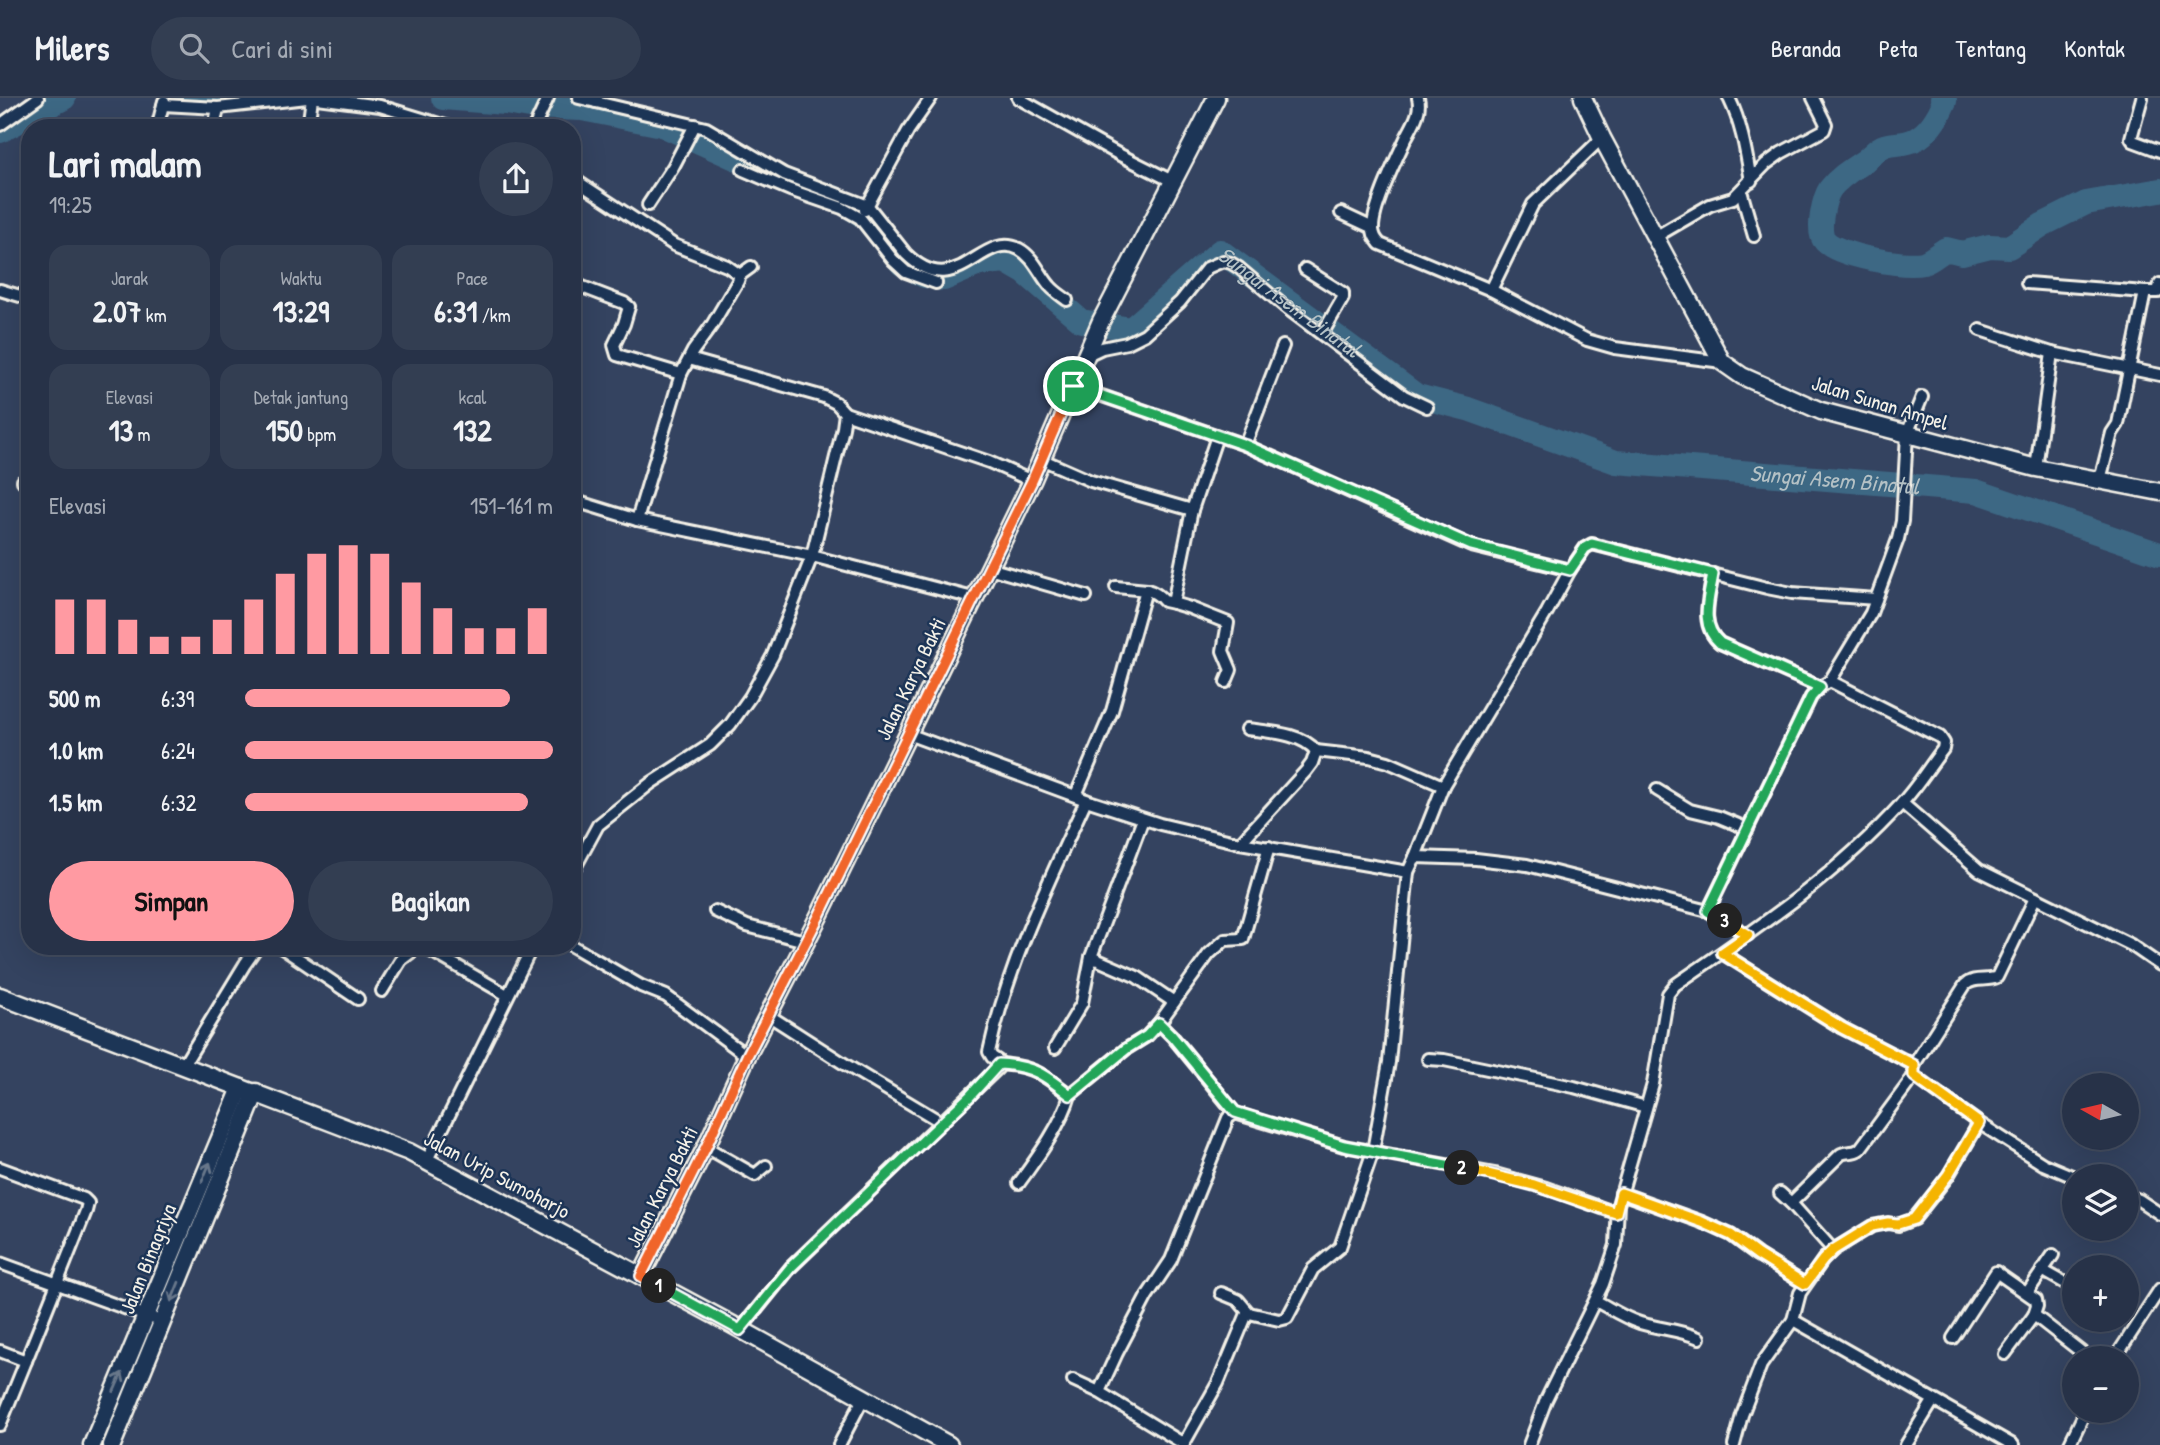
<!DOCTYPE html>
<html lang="id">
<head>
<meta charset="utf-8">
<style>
  body { margin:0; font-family:"Patrick Hand",sans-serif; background:#333e52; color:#f1f3f6; height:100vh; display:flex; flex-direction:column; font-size:26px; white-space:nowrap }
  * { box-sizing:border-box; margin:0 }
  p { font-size:23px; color:#a4aab4 }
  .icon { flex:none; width:38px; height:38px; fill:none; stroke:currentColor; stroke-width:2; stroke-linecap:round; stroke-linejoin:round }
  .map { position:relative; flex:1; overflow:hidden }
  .details { position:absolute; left:21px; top:21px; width:560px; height:836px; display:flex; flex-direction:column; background:#273248; border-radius:28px; box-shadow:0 7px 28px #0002,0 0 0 2px #434d60 }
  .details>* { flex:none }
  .needle { width:46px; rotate:278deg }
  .tools { position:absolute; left:2062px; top:975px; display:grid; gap:14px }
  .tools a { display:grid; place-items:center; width:77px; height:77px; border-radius:50%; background:#273248; box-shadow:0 7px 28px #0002,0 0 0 2px #434d60; font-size:35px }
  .pin { position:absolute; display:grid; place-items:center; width:60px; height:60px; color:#fff; margin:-30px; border:4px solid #fff; border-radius:50%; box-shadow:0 2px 7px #0007 }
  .km { position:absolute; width:35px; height:35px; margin:-18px; border-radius:50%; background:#222; color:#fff; font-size:19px; line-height:35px; text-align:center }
  .round { display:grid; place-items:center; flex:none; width:74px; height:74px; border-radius:37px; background:#333e52 }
  .headline { display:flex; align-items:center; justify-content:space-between; height:119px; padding:0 28px }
  h1 { font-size:38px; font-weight:800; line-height:52px }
  .stats { display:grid; grid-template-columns:repeat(3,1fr); gap:10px; height:119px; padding:7px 28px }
  .stats div { display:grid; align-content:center; border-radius:18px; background:#333e52; text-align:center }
  .stats b { font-size:30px; font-weight:800 }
  .stats small { font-size:19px; font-weight:400 }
  .stats p { font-size:19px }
  .chart { height:196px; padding:14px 28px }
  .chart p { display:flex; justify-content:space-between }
  .chart svg { width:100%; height:126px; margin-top:7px; stroke:#ff9aa2; stroke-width:6 }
  .primary-button { display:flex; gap:14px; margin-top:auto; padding:14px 28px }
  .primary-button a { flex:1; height:80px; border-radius:42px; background:#ff9aa2; color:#111; font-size:28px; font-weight:800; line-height:80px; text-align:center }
  .primary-button a+a { background:#333e52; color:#f1f3f6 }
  ul { padding:0 28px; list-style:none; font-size:23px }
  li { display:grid; grid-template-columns:112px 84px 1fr; align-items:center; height:52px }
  li i { height:18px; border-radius:9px; background:#ff9aa2 }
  header { display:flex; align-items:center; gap:42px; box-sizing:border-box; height:98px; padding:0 35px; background:#273248; border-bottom:2px solid #434d60 }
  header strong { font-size:33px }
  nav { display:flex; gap:38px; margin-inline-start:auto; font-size:24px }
  .search { width:490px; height:63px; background:#333e52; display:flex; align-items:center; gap:18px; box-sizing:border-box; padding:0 24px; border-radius:38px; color:#a4aab4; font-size:26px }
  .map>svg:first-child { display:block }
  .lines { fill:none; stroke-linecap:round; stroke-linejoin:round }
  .river { stroke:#3e6884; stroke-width:24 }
  .street-casing { stroke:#f4f1e8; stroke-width:16 }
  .secondary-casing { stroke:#f4f1e8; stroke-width:21 }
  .street { stroke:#1d3557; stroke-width:10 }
  .secondary { stroke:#1d3557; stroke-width:16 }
  .oneway { stroke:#68778a }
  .split-1-casing { stroke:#fff; stroke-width:14 }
  .split-2-casing { stroke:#fff; stroke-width:14 }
  .split-3-casing { stroke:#fff; stroke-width:14 }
  .split-4-casing { stroke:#fff; stroke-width:14 }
  .split-1 { stroke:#f0652b; stroke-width:9 }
  .split-2 { stroke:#22a559; stroke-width:9 }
  .split-3 { stroke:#f5b400; stroke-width:9 }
  .split-4 { stroke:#22a559; stroke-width:9 }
  .labels { text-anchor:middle; stroke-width:5; stroke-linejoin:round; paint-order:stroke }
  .street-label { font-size:21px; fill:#f4f1e8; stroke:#1d3557 }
  .water-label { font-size:23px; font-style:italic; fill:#b4c1c5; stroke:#1d3557 }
</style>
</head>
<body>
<header>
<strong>Milers</strong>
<div class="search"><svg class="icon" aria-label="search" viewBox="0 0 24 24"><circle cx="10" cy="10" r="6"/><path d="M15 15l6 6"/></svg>Cari di sini</div>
<nav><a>Beranda</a><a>Peta</a><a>Tentang</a><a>Kontak</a></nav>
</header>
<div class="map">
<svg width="2160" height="1347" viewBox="0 0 2160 1347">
  <rect width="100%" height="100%" fill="#344360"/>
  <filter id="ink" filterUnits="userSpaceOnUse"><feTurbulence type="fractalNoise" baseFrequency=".0143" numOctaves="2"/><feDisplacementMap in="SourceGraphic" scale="14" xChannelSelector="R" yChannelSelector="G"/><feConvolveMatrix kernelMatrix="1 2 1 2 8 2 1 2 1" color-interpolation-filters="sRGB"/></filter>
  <g filter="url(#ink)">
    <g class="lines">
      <g class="river">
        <path d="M 186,0 L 207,3 L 229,0"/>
        <path id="s1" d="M 443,0 L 505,5 L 530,9 L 582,11 L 662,27 L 779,80 L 834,99 L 869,122 L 902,166 L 924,178 L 944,181 L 979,166 L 1005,163 L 1024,174 L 1081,223 L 1131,231 L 1220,153 L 1417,298 L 1468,311 L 1616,364 L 1976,393 L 2160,456"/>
        <path d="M 1942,0 L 1945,3 C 1939,17 1929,34 1916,41 C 1906,47 1894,45 1884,48 C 1877,50 1870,59 1863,64 C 1851,72 1839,79 1830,91 C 1824,100 1816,134 1825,143 C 1839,158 1903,169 1923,165 C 1931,163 1939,155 1946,151 L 1962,155 L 1990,148 L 2009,149 L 2042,127 L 2086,105 L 2160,92"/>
        <path d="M 0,33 L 64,0"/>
      </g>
      <defs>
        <g id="street">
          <path d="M 317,0 L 380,8 L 452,30"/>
          <path d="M 579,0 L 596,4 L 597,0"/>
          <path d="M 1018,0 L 1120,57 L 1174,84"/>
          <path d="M 1418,0 C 1422,14 1412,28 1406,40 C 1396,62 1372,110 1373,132 C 1374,139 1376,141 1380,146 L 1491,192 L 1587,242 L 1615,250 L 1722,264"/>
          <path d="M 1729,0 C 1742,27 1746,54 1751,83"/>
          <path d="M 2142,0 L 2131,40 L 2133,43 L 2160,53"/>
          <path d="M 596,4 L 706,30 L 784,76 L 868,108 L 906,156 C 957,206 981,132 1019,151 C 1034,159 1040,177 1050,188 C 1055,194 1062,198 1067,202"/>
          <path d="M 163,7 L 218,10 L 307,0"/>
          <path d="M 0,27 L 38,0"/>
          <path d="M 157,30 L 164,3"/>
          <path d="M 214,30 L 218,10"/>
          <path d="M 308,30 L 312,0"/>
          <path d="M 534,30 L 548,0"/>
          <path d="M 743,72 L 790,92 L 842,110 L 860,120 L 893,162 L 906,174 L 936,185"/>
          <path d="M 572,80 L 674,147 L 727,168 L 740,177"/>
          <path d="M 1741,93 L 1754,138"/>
          <path d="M 648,107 L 673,69 L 695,27"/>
          <path d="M 865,112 L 908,33 L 931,0"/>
          <path d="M 1341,115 L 1373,130"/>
          <path d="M 1655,139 L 1710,107 L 1733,100 L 1766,66 L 1781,55 L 1824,32 L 1826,26 L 1813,0"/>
          <path d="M 1305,171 L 1343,195 L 1343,200 L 1322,236"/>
          <path d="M 572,185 L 624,205 L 629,209 L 624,226 L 614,247 L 617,257 L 681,276"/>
          <path d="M 2027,185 L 2145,194"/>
          <path d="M 0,192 L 30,201"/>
          <path d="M 1491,192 L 1533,106 L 1602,40"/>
          <path d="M 1980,232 L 2052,255 L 2036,370"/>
          <path d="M 2052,255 L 2160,277"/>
          <path d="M 1085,258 L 1102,250 L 1127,245 L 1145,236 L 1180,204 L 1207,170 L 1223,163 L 1231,165 L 1239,170 L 1284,208 L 1404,298 L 1427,309"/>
          <path d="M 689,261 L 824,299 L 836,305 L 845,315"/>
          <path d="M 1073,288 L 1245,347 L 1471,448 L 1570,472 L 1585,450 L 1592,446 L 1767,490 L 1792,495 L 1876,501"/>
          <path d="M 1245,347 L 1283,248"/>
          <path d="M 1041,361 L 1091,383 L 1192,412"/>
          <path d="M 2100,382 L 2112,335 L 2118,326 L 2145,194 L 2158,194 L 2160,186"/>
          <path d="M 23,383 L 30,383"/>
          <path d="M 572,402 L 637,422 L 812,458 L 973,500"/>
          <path d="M 637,422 L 681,276 L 693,253 L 712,227 L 738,183 L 740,177 L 751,169"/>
          <path d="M 989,470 L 1086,498"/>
          <path d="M 1713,476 C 1709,501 1699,527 1720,545 L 1820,589"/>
          <path d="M 1116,489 L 1147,492"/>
          <path d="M 1173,505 L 1190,510 L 1228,525 L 1223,553 L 1231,572 L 1226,584"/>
          <path d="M 908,636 L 1086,702 L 1160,726 L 1240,745 L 1408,774"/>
          <path d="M 1316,653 L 1369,659 L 1388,664 L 1443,688"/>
          <path d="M 1657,692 L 1690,712 L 1719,719 L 1748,731"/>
          <path d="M 1076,697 L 1112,613 L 1145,495 L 1147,492 C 1155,494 1159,497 1164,503 L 1173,505 L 1192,412 L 1217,338"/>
          <path d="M 1902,705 L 1979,772 L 2131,847 L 2160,867"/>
          <path d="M 1240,745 L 1306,673 L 1312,665 L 1316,653 C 1302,635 1269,634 1247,631"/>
          <path d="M 1415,759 L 1443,688 L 1547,514 L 1570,472"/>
          <path d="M 572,775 L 598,727 L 651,685 L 710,647 L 730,627 L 750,599 L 773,557 L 812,458 L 843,330 L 845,315 L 989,364 L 1032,383"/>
          <path d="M 715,813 L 747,828 L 805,843"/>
          <path d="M 1708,813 L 1748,837"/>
          <path d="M 572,848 L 641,888 L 666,898 L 747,958"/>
          <path d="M 281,849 L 358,901"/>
          <path d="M 424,849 L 507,897"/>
          <path d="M 1722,855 L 1842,930 L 1914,967"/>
          <path d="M 1091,859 L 1137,879 L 1174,904"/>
          <path d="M 382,893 L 401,862 L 418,849"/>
          <path d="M 768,917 L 846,967 L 941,1024"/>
          <path d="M 1159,925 L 1172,938 L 1235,1015"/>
          <path d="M 1055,950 L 1082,905 L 1091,859 L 1143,721"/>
          <path d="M 1428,961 L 1444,962 L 1574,989 L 1646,1009"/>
          <path d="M 999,966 C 1033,968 1043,976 1070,997"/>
          <path d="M 183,968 L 245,866 L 257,849"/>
          <path d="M 1979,1025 L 1914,978 L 1913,971 L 1917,962 L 1965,887 C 1975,878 1986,884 1997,879 L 2035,800"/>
          <path d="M 706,1049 L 755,1077 L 766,1068"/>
          <path d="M 427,1062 L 532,849"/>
          <path d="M 0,1070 L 84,1101 L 88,1105 L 86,1113 L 26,1263"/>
          <path d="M 1019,1085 C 1037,1060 1062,1026 1070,997 L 1126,951 L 1147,938 L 1159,925 L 1209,856 L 1225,842 L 1243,841 L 1269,749"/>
          <path d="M 1621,1095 L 1702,1124 L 1731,1137 L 1758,1157 L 1805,1186"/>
          <path d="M 1780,1095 L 1791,1105 L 1833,1152"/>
          <path d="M 2126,1097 L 2139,1102 L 2160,1116"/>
          <path d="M 1791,1105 L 1841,1056 C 1848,1053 1853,1056 1860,1051 L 1914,978"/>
          <path d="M 0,1165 L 163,1224"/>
          <path d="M 2042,1172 L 2065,1185"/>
          <path d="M 1221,1195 L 1238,1202 L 1249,1215"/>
          <path d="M 2027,1195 L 2053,1157"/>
          <path d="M 1596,1203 C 1611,1211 1624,1220 1640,1225 C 1660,1231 1680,1232 1699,1240"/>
          <path d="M 1793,1222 L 2013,1347"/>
          <path d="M 740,1232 L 791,1169 L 998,970 L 998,963 L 992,959 L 989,954 C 1008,866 1049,783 1086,702"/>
          <path d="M 1953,1240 L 1996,1174 L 2036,1202 L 2037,1208 L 2034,1217"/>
          <path d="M 0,1253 L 26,1263 L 0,1327"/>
          <path d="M 2005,1256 L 2034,1217 L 2089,1260"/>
          <path d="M 2115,1260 L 2160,1191"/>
          <path d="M 1073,1282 L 1099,1294"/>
          <path d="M 1184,1346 L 1099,1294 L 1117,1255 L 1147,1198 L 1171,1162 L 1228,1020 L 1235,1015 L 1344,1048 L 1495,1076 L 1546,1090 L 1616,1115"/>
          <path d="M 839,1347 L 864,1299"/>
          <path d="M 1183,1347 L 1218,1285 L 1246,1218 L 1249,1215 L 1279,1222 L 1287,1220 L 1313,1171 L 1340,1149 L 1373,1053 L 1389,964 L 1408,774 L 1415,759 L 1476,761 L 1527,767 L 1708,813 L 1811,599 L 1820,589 L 1830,583"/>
          <path d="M 1529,1347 L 1546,1302 L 1603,1186 L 1616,1147 L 1618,1107 L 1653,986 L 1668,896 L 1675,887 C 1755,832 1836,778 1901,706 C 1917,689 1929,669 1943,651 L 1944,645 L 1940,639 L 1830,583 L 1871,515 L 1898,441 L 1902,423 L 1907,336 L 1922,299"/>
          <path d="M 1734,1347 L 1742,1317 L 1761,1267 L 1793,1222 L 1800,1195 L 1823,1162 L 1833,1152 L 1872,1128 L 1888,1125 L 1898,1127 L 1914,1121 L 1948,1078 L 1979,1025 L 2043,1066 L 2074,1079"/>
          <path d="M 1906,1347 L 1933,1303"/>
          <path d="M 2069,1347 L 2086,1312"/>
        </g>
        <g id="secondary">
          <path d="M 1583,0 L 1602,40 L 1722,264 L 1742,278 L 1821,313 L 2036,370 L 2160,394"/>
          <path d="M 0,898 L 409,1054 L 731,1226 L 949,1347"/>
          <path d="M 641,1178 L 706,1049 L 747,958 L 819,818 L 1032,383 L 1101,223 L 1216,0"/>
          <path d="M 92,1347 L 241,990"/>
          <path d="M 112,1347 L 256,994"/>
        </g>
      </defs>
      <use href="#street" class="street-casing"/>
      <use href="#secondary" class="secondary-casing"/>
      <use href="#street" class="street"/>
      <use href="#secondary" class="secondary"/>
    </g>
    <defs><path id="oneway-shaft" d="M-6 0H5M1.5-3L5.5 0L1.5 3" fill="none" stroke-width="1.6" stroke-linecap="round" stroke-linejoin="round" transform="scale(1.75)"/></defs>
    <g class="oneway">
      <use href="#oneway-shaft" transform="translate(206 1074) rotate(-67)"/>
      <use href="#oneway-shaft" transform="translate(175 1194) rotate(112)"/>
      <use href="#oneway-shaft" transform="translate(118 1284) rotate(-66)"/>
    </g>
  </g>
  <g class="lines" filter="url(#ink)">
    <defs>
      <path id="split-1" d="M 659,1188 L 641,1178 L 706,1049 L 747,958 L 819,818 L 989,470 L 1032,383 L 1073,288"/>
      <path id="split-2" d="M 659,1188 L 740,1232 L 791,1169 L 970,998 L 999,966 C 1033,968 1044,976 1070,997 L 1126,951 L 1147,938 L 1159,925 L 1172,938 L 1235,1014 L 1344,1048 L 1462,1070"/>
      <path id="split-3" d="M 1462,1070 L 1534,1087 L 1616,1115 L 1621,1095 L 1702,1124 L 1731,1137 L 1758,1157 L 1805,1186 L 1823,1162 L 1833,1152 L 1872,1128 L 1888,1125 L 1898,1126 L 1914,1121 L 1948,1077 L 1979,1025 L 1914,978 L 1914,967 L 1842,930 L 1722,855 L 1748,837 L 1725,823"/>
      <path id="split-4" d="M 1073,288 L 1245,347 L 1471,447 L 1570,472 L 1585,450 L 1592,446 L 1713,476 C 1709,501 1699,527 1720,545 L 1820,589 L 1811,599 L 1708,813 L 1725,823"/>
    </defs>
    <use href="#split-1" class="split-1-casing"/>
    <use href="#split-2" class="split-2-casing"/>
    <use href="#split-3" class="split-3-casing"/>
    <use href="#split-4" class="split-4-casing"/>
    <use href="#split-1" class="split-1"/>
    <use href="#split-2" class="split-2"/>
    <use href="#split-3" class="split-3"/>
    <use href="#split-4" class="split-4"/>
  </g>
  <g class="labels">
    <g class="street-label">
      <text transform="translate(1880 305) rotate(17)" y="7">Jalan Sunan Ampel</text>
      <text transform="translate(911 581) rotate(-64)" y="7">Jalan Karya Bakti</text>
      <text transform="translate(497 1077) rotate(28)" y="7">Jalan Urip Sumoharjo</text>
      <text transform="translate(662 1089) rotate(-63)" y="7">Jalan Karya Bakti</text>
      <text transform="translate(148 1161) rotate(-68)" y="7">Jalan Binagriya</text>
    </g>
    <g class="water-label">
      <text dy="8" stroke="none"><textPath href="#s1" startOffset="966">Sungai Asem Binatul</textPath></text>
      <text dy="8" stroke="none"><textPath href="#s1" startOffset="1554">Sungai Asem Binatul</textPath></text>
    </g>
  </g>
</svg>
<div class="tools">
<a><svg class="needle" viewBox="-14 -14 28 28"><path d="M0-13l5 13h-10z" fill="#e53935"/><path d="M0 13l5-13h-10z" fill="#a4aab4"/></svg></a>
<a><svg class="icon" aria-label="layers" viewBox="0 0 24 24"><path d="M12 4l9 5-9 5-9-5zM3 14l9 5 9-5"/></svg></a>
<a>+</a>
<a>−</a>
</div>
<div class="pin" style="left:1073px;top:288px;background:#1e9e55"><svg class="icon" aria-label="arrive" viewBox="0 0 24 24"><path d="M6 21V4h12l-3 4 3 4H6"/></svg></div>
<b class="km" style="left:659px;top:1188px">1</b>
<b class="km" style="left:1462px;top:1070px">2</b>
<b class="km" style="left:1725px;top:823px">3</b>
<section class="details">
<div class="headline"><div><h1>Lari malam</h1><p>19:25</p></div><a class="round"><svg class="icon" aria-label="share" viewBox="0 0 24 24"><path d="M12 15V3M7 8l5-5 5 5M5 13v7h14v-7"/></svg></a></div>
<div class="stats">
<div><p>Jarak</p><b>2.07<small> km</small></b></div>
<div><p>Waktu</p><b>13:29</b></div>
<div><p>Pace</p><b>6:31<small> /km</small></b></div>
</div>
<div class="stats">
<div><p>Elevasi</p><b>13<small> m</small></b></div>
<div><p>Detak jantung</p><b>150<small> bpm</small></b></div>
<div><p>kcal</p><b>132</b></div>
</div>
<div class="chart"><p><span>Elevasi</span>151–161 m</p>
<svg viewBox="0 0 160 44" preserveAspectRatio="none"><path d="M5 44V25M15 44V25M25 44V32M35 44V38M45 44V38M55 44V32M65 44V25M75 44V16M85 44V9M95 44V6M105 44V9M115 44V19M125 44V28M135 44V35M145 44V35M155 44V28"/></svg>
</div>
<ul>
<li><b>500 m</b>6:39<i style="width:86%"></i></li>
<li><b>1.0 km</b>6:24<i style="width:100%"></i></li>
<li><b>1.5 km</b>6:32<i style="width:92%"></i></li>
</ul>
<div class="primary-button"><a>Simpan</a><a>Bagikan</a></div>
</section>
</div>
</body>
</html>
